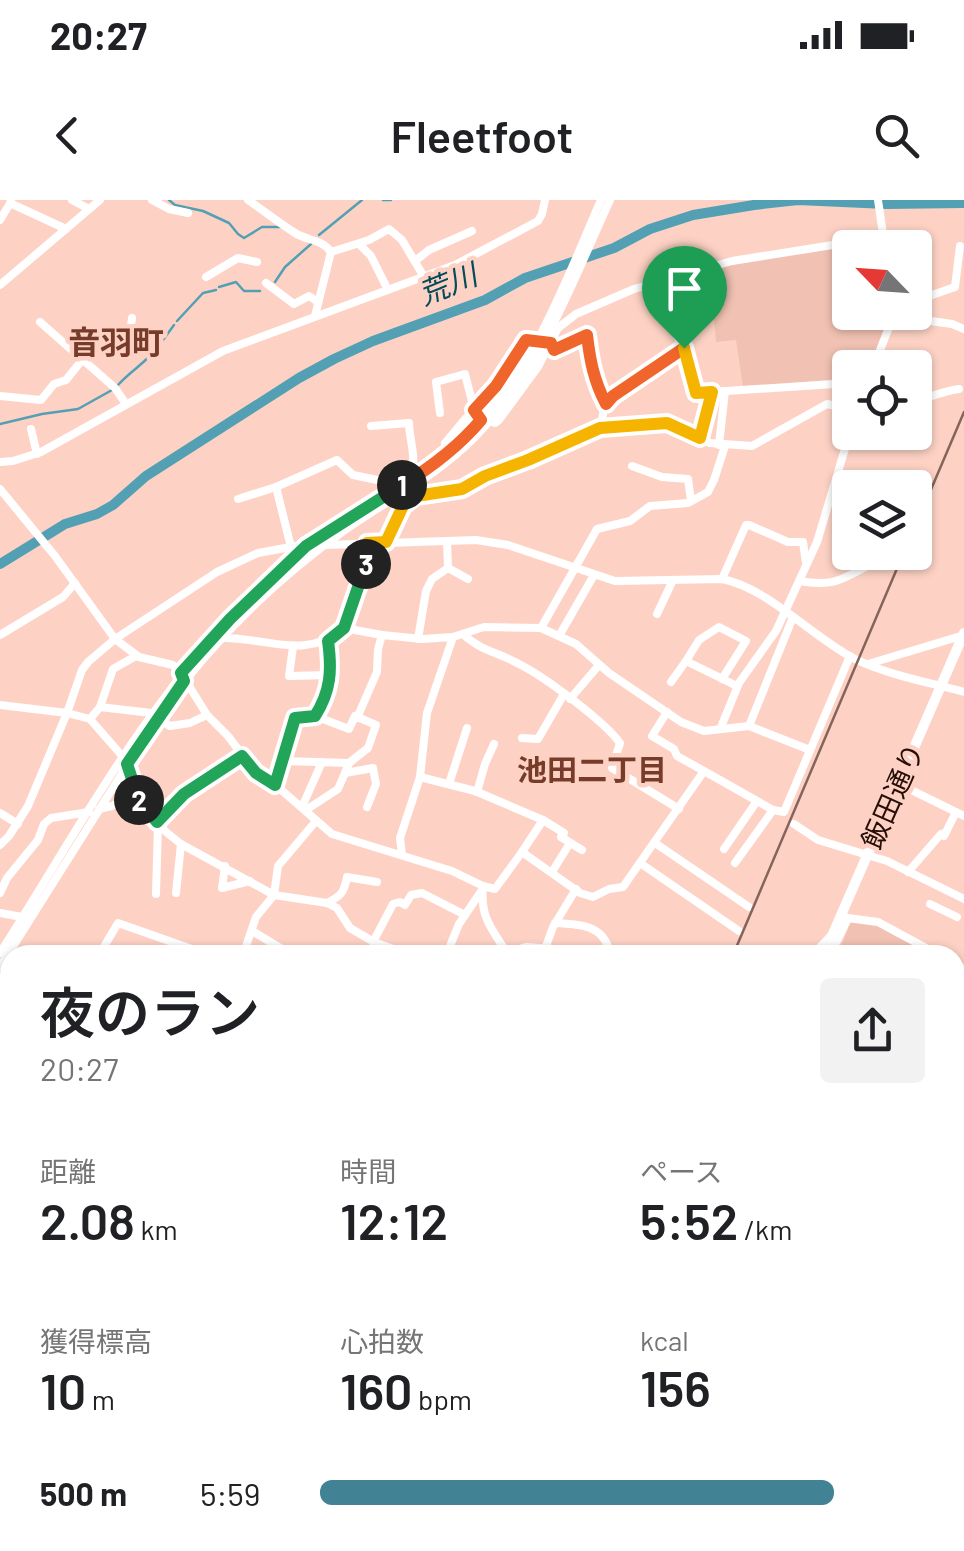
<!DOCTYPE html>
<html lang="ja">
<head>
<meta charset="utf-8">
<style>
  body { margin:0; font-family:Barlow,"Noto Sans JP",sans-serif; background:#f2f2f2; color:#202124; height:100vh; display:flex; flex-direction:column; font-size:38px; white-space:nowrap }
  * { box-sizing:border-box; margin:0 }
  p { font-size:32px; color:#757577 }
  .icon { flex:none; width:55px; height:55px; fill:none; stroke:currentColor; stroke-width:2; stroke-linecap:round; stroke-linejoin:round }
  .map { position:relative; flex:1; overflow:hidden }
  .drawer { position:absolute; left:0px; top:745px; width:965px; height:608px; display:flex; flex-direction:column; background:#fff; border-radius:30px 30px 0 0; box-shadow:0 2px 8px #0004 }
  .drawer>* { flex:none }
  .needle { width:65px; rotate:295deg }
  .buttons { position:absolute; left:832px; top:30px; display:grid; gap:20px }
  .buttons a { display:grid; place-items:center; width:100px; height:100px; border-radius:10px; background:#fff; box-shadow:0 2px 8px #0004; font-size:50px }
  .pin { position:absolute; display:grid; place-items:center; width:85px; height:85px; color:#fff; margin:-102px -42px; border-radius:50% 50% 50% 0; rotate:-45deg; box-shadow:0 0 10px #0007 }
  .pin .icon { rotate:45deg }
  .km { position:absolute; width:50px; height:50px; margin:-25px; border-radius:50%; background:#222; color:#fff; font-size:28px; line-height:50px; text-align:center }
  .round { display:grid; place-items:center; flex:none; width:105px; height:105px; border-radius:10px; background:#f2f2f2 }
  .head { display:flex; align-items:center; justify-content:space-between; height:170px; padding:0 40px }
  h1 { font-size:55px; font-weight:600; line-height:75px }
  .stats { display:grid; grid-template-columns:repeat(3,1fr); gap:15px; height:170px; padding:10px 40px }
  .stats div { display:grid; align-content:center }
  .stats b { font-size:50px; font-weight:600 }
  .stats small { font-size:28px; font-weight:400 }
  .stats p { font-size:28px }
  ul { padding:0 40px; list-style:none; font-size:32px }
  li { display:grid; grid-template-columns:160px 120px 1fr; align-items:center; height:75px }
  li i { height:25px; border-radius:12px; background:#418294 }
  .status { display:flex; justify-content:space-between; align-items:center; height:70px; padding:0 50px; background:#fff; direction:ltr }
  .status svg { height:28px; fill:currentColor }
  header { display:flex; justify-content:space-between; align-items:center; height:130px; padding:0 40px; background:#fff; font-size:45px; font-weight:600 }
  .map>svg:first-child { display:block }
  .built { fill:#f1c2b3 }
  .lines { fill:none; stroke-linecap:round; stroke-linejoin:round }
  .stream { stroke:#53a0b5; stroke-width:2.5 }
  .river { stroke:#53a0b5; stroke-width:10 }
  .minor { stroke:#fff; stroke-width:8 }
  .major { stroke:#fff; stroke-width:10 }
  .rail { stroke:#85655b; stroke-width:2.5 }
  .split-1-casing { stroke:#fff; stroke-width:20 }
  .split-2-casing { stroke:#fff; stroke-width:20 }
  .split-3-casing { stroke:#fff; stroke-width:20 }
  .split-4-casing { stroke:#fff; stroke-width:20 }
  .split-1 { stroke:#f0652b; stroke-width:12 }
  .split-2 { stroke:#22a559; stroke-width:12 }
  .split-3 { stroke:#22a559; stroke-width:12 }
  .split-4 { stroke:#f5b400; stroke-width:12 }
  .labels { text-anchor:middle; stroke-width:9; stroke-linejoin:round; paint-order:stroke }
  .street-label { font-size:28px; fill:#270f07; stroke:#fdd2c5 }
  .water-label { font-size:30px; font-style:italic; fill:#054c5b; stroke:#fdd2c5 }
  .neighbourhood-label { font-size:30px; font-weight:bold; fill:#763c29; stroke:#fdd2c5 }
  .quarter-label { font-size:32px; font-weight:bold; fill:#763c29; stroke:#fdd2c5 }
</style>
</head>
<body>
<div class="status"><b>20:27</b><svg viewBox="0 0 49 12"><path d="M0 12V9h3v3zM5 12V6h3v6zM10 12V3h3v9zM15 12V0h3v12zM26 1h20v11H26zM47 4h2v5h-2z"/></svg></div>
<header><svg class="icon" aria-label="back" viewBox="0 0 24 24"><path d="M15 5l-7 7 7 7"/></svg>Fleetfoot<svg class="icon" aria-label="search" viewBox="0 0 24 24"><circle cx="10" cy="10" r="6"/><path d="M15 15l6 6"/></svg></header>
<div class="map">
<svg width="964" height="1351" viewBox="0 0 964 1351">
  <rect width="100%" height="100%" fill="#fdd2c5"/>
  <g class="built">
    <path d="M 880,39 L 881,47 L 850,48 L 850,112 L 890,113 L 870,167 L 850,168 L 850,178 L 743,187 L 736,140 L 716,142 L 709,68 Z"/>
    <path d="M 851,722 L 877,725 L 934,755 L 831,755 L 838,745 L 841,746 Z"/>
    <path d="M 159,1343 L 291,1343 L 285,1351 L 165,1351 Z"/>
  </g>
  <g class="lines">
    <g class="stream">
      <path d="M 169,0 L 175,5 L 203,11 L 229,23 L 238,34 L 244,38 L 262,27 L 280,27"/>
      <path d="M 383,0 L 391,0"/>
      <path d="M 319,35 L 362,0"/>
      <path d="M 275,82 L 285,67 L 311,44"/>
      <path d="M 219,87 L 236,82 L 244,91 L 260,91"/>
      <path d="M 177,121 L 203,93 L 216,90"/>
      <path d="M 163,140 L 174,125"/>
      <path d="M 117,186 C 132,169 148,162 160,144"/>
      <path d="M 0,224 L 42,214 L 78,209 L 112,190"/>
      <path d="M 0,1059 L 10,1064"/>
    </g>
    <path class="river" d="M 0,364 L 65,324 L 97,314 L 113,305 L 146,276 L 299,178 L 334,159 L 373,141 L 485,100 L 525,78 L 614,48 L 650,29 L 693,15 L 754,5 L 798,0 L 886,4 L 964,3"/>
    <g class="minor">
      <path d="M 72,0 L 89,9"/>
      <path d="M 152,0 L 169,9 L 188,13"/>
      <path d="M 248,0 C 264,11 279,23 295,33 C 308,41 322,39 331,52 L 369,40 L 389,29 L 402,40 L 424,77"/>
      <path d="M 878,0 L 885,48"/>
      <path d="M 10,3 L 66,29"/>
      <path d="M 0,20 L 11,2"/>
      <path d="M 359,44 L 371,56 L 388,90"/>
      <path d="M 415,61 L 429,50 L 472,31"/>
      <path d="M 206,77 L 238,58 L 257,62"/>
      <path d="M 658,81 L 661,110 L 684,148 L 696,193 L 850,183"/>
      <path d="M 266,83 L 294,104 L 309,96 L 318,102"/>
      <path d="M 0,85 L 100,0"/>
      <path d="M 915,101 L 955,87 L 960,46"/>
      <path d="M 315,116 L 331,52"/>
      <path d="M 895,116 L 952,124 L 964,129"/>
      <path d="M 40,122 L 115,188 L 126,204"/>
      <path d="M 554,150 L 587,135 C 590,161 594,181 607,203"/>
      <path d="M 79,156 L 108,137 L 114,137 L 131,126 L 132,118"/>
      <path d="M 873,168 L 895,112"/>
      <path d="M 0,196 L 41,200 L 54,184 L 66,180 L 82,160"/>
      <path d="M 915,201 C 931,197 943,191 959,189"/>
      <path d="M 474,210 L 496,186 L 527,140 L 551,143 L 554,150"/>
      <path d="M 440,213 L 436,182 L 465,174 L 475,213"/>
      <path d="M 490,221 L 495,223 L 499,220 L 538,167 L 558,128 L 576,114 L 634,89 L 732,61 L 883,37"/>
      <path d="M 371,226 L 409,223 C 409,237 415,252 413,267"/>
      <path d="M 600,228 L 605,205 L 613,196 L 684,148"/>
      <path d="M 31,229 L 37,254"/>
      <path d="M 699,238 L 712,192"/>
      <path d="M 445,243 L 466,218 L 477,215"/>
      <path d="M 719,245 L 725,191"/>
      <path d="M 0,262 L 13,261 L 41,252 L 223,151 L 455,65 L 538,21 L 542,14 L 545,0"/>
      <path d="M 632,266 L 662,277 L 688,279 L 691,301"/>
      <path d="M 0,289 L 55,356 L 115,439 L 139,457 L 173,465 L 181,473 L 207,515 L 228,536 L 256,573 L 279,588 L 332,634 L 452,671 L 483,686 C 480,717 491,728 507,753"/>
      <path d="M 238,299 L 276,287"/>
      <path d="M 386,342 L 403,305 L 416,296 L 462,289 L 485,276 L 528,260 L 600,228 L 667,223 L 710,243 L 752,246 L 827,204 L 850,209"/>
      <path d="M 291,347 L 276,287 L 337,260 L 353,275 L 387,282 L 410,267 L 422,273"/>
      <path d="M 448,368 L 468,379"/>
      <path d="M 722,379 L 746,325 L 749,325 L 788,342 L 803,342 L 806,363"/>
      <path d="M 799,381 C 834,387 841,380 871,364 L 874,352"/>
      <path d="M 657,414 L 673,380"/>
      <path d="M 344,428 L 367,361 L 367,343"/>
      <path d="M 541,428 L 597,329 L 630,321 L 650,306 L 688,303 L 708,292 L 714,280 L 725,246"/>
      <path d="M 463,434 C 479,450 500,453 519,464 C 545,477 604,521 620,543 L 612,568 L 679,609"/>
      <path d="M 0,435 L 63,397 L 75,383"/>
      <path d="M 559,436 L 594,375"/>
      <path d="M 222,438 C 266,437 305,461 344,428 L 382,435 L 422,439 L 453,437 L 484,427 L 541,428 L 576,444 L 609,473 L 681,522 L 704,531 L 749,526 L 810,550"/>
      <path d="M 418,439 L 426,391 L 432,379 L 448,368 L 447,341"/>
      <path d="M 293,447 L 289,476 L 330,475"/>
      <path d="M 686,461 L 699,440 L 719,427 L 746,441 L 722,479"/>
      <path d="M 868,464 L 964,435"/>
      <path d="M 671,482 L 686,461 L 737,486"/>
      <path d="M 570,499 L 599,465"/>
      <path d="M 0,505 L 67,513 L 90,519 L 123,557"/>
      <path d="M 100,507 L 151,513"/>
      <path d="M 667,512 L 652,536 L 674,549 L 677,556 L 704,571"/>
      <path d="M 157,518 L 170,526 L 190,523 L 207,515"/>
      <path d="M 357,518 L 377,472 L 378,449 L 382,435"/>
      <path d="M 90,519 L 100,507 L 113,469 L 136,456"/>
      <path d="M 749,526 L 793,417"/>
      <path d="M 721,527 L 739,483 L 776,431 L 817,342 L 850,232"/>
      <path d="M 522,538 L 538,539 L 564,494"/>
      <path d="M 284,561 L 349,563 L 368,548 L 376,525 L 355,516 L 349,529 L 315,516"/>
      <path d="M 349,563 L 345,573 L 373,568 L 376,584 L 367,607"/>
      <path d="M 127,564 L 141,603 L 166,632 L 181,644 L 274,695 L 327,703 L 337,708 L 350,728 L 374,742 L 396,750 L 401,755"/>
      <path d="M 420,577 L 475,591 L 543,620 L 522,652"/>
      <path d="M 449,584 L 467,528"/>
      <path d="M 899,584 L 964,616"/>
      <path d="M 275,585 L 295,518 L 315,516 C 331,492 333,470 328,441"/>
      <path d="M 477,592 L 485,564 L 494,544"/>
      <path d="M 302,607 L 322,562"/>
      <path d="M 99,609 L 112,606 L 137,594"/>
      <path d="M 306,610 L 338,589 L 345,573"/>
      <path d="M 0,613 L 18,624"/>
      <path d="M 543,620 L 564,633 L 561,637 L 582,650"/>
      <path d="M 157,622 L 184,594 L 242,556"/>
      <path d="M 794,624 L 818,640 L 887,661 L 964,699"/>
      <path d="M 655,643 L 749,707"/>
      <path d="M 0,645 L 9,636 L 28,606 L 67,513 L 82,470 L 88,462 L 115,439 L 217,372 L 258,353 L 296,346 L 476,340 L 508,345 L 615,381 L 722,379 C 766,387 813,437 853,458 C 887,475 928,482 964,492"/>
      <path d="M 724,649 L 757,601"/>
      <path d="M 402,655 L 400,638 L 420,577 L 427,513 L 453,437"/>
      <path d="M 640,663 L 739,731"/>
      <path d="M 735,663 L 773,610"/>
      <path d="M 225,666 L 222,688 L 250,681"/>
      <path d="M 552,672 L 570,643"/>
      <path d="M 908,672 L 941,634 L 944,636 L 956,612"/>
      <path d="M 483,686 L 495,689 L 522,652 L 580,693 L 593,697 L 609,689 L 623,687 L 704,571 L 773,610 L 784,612 L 850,456"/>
      <path d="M 0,693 L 7,678 L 38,640 L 44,624 L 51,618 L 89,612"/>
      <path d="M 176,693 L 181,644"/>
      <path d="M 156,694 L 158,624"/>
      <path d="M 327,703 C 341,696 344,693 347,677 L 377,682"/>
      <path d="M 930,704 L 957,717"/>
      <path d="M 0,713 L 22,717"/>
      <path d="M 840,717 L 878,722 L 939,755"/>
      <path d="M 555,723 C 580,724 605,725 610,754"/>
      <path d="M 252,731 L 292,755"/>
      <path d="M 373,742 L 393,704 L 400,702 L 405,705 L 411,695 L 422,693 L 465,715"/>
      <path d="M 450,746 L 459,724 L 482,690"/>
      <path d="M 545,749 L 553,727 L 576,689"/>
      <path d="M 0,753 C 72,640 136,519 228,422 C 243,405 260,390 277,374 C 287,363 298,351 310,343 C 364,305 424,277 472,231 C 535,168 566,80 601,0"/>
      <path d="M 99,755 L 118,723 L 209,755"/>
      <path d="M 243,755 L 256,717 L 274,695 L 278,666 L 316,621"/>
      <path d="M 827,755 L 837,741 L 848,718"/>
      <path d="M 955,764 L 964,769"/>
      <path d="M 0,767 L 157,518 C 209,445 272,382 345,330 C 389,299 437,276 475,237 C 543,167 570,87 610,0"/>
      <path d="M 0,796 L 10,798"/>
      <path d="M 955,852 L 960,851 L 964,847"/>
      <path d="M 955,878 L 964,881"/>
      <path d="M 955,931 L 964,936"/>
      <path d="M 0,940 L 10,936"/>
      <path d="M 7,984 L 10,984"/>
      <path d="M 955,1011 L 964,1003"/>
      <path d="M 0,1101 L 4,1102"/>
      <path d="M 955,1137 L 964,1140"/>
      <path d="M 0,1185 L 10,1169"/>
      <path d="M 955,1188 L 964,1190"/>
      <path d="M 0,1242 L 10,1247"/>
      <path d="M 0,1303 L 10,1308"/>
      <path d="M 97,1342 L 109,1351"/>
      <path d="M 155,1342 L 161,1351"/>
      <path d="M 539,1342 L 553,1351"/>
      <path d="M 7,1351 L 14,1342"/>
      <path d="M 71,1351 L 77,1342"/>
      <path d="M 112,1351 L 129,1342"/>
      <path d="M 288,1351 L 295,1342"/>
      <path d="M 419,1351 L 424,1342"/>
      <path d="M 448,1351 L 453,1342"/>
      <path d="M 590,1351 L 593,1342"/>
      <path d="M 632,1351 L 635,1342"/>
      <path d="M 732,1351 L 735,1342"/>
    </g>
    <g class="major">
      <path d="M 502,755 L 526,748 L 623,755"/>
      <path d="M 814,755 L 832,736 L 964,433"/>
      <path d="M 0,849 L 10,855"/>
    </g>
    <g class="rail">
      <path d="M 915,327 L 964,212"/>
      <path d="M 733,755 L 904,352"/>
      <path d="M 484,1351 L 488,1342"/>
    </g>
  </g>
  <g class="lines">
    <defs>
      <path id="split-1" d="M 402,285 C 430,268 459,246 481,220 L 474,210 L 496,186 L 526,140 L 551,143 L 554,150 L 587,135 C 590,161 594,181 606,204 L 613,196 L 684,148"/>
      <path id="split-2" d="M 139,600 L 127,564 L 184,481 L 181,473 L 230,419 L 306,346 L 402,285"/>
      <path id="split-3" d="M 139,600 L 157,622 L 184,594 L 242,556 L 256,573 L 275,585 L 295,518 L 315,516 C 331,491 332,470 328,441 L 344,428 L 366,364"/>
      <path id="split-4" d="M 366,364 L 367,343 L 386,342 L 403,306 L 416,296 L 462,289 L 485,276 L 528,260 L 600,228 L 667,223 L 700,238 L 712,192 L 696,193 L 684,148"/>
    </defs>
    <use href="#split-1" class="split-1-casing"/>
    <use href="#split-2" class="split-2-casing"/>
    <use href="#split-3" class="split-3-casing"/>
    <use href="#split-4" class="split-4-casing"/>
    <use href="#split-1" class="split-1"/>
    <use href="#split-2" class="split-2"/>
    <use href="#split-3" class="split-3"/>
    <use href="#split-4" class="split-4"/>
  </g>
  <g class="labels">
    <g class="street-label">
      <text transform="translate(893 596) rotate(-66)" y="10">飯田通り</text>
    </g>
    <g class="water-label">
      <text transform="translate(448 85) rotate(-22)" y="10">荒川</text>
    </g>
    <g class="neighbourhood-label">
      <text x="592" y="581">池田二丁目</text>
    </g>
    <g class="quarter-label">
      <text x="116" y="154">音羽町</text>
    </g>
  </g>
</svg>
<div class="buttons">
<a><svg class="needle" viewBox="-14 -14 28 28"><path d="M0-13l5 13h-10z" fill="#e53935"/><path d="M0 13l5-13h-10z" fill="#757577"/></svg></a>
<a><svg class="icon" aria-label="locate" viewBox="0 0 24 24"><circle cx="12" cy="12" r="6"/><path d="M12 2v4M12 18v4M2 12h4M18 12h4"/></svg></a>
<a><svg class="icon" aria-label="layers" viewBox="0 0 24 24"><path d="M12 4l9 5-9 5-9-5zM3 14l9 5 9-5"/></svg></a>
</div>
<div class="pin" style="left:684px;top:148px;background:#1e9e55"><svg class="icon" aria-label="arrive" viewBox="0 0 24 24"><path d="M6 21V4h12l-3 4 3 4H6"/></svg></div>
<b class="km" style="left:402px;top:285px">1</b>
<b class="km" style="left:139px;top:600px">2</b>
<b class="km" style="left:366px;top:364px">3</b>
<section class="drawer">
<div class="head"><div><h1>夜のラン</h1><p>20:27</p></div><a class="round"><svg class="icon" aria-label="share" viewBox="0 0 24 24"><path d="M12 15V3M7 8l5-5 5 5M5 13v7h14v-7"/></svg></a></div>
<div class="stats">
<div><p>距離</p><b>2.08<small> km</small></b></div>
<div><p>時間</p><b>12:12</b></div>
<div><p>ペース</p><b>5:52<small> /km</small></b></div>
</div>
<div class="stats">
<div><p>獲得標高</p><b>10<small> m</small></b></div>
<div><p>心拍数</p><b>160<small> bpm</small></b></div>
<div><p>kcal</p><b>156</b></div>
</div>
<ul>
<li><b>500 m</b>5:59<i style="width:85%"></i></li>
</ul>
</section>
</div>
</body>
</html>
